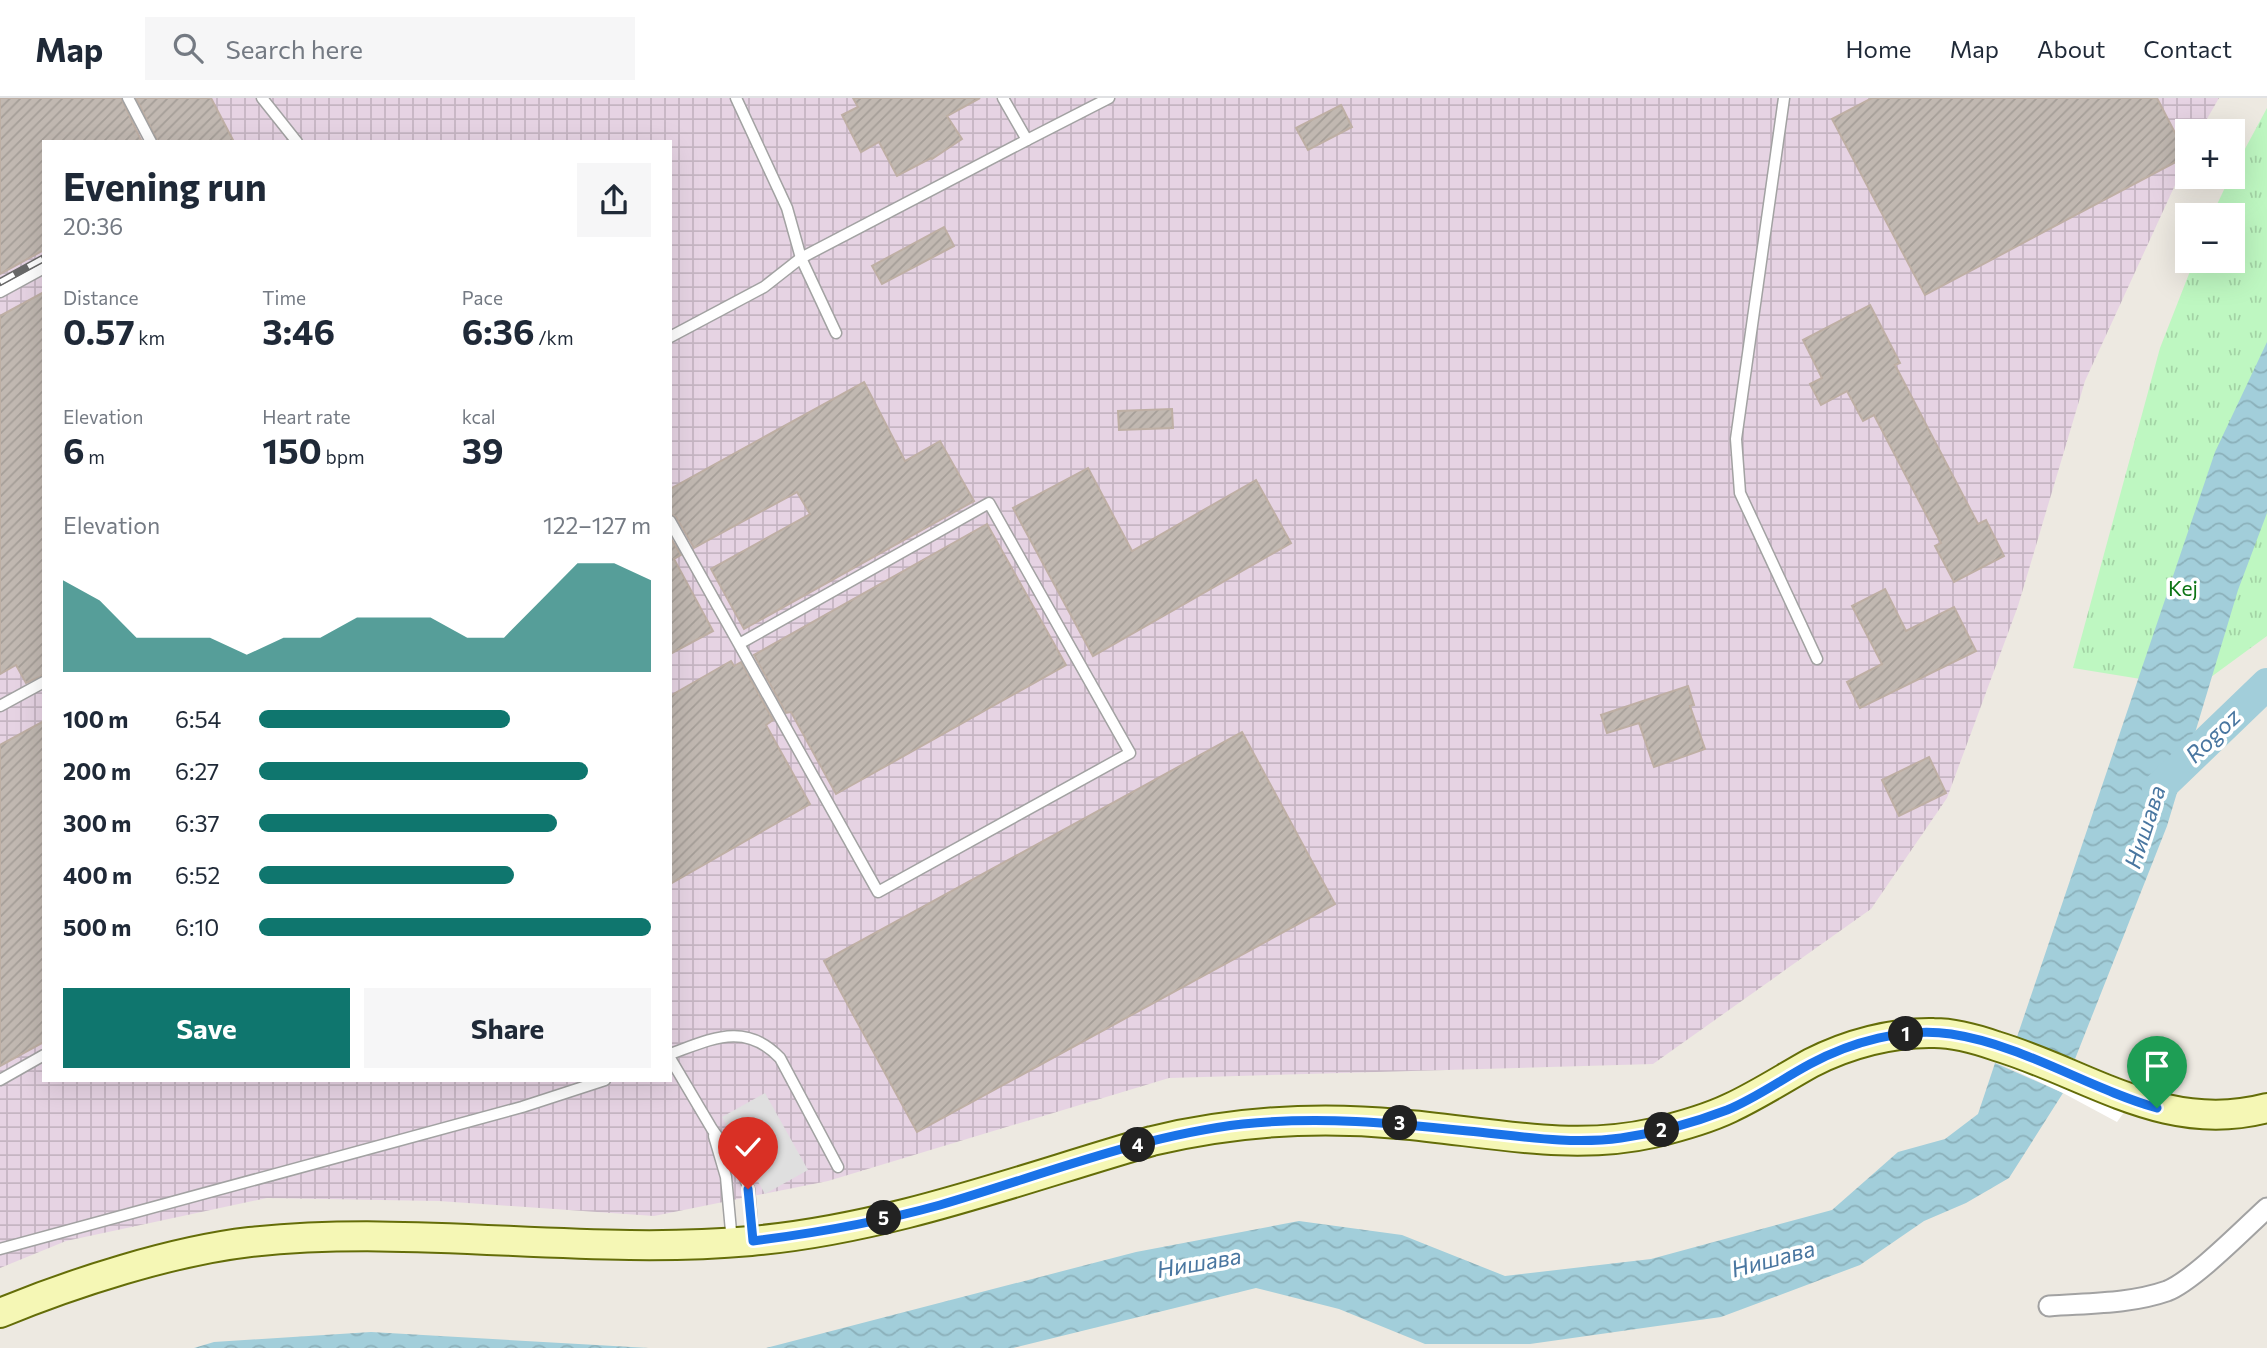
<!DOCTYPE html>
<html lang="en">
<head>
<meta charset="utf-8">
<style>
  body { margin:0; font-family:Commissioner,sans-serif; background:#f6f6f7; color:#1f2937; height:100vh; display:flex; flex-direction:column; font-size:26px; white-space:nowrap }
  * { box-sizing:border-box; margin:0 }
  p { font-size:23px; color:#747a83 }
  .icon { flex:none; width:38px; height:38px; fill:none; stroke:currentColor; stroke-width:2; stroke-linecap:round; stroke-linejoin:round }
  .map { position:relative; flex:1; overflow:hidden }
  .details { position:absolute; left:42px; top:42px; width:630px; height:942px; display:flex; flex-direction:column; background:#fff; border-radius:0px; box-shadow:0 7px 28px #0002 }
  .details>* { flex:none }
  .buttons { position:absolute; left:2175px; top:21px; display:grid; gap:14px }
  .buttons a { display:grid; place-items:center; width:70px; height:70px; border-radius:0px; background:#fff; box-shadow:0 7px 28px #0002; font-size:35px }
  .pin { position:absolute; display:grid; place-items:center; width:60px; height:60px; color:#fff; margin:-72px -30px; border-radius:50% 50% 50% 0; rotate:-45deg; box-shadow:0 0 7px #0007 }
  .pin .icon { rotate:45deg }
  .km { position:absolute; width:35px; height:35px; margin:-18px; border-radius:50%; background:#222; color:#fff; font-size:19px; line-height:35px; text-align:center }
  .round { display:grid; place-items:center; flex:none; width:74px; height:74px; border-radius:0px; background:#f6f6f7 }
  .head { display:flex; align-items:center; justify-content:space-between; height:119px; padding:0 21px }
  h1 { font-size:38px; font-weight:700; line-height:52px }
  .figures { display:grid; grid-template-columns:repeat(3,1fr); gap:10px; height:119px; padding:7px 21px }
  .figures div { display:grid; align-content:center }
  .figures b { font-size:35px; font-weight:700 }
  .figures small { font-size:19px; font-weight:400 }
  .figures p { font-size:19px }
  .chart { height:196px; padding:14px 21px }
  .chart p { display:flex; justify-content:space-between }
  .chart svg { width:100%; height:126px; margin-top:7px; fill:#0f766e; opacity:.7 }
  .primary-button { display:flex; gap:14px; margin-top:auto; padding:14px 21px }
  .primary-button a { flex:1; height:80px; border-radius:0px; background:#0f766e; color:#fff; font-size:28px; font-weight:700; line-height:80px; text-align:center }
  .primary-button a+a { background:#f6f6f7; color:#1f2937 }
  ul { padding:0 21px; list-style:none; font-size:23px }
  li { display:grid; grid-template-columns:112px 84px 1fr; align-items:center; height:52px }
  li i { height:18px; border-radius:9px; background:#0f766e }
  header { display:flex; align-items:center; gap:42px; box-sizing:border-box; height:98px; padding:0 35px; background:#fff; border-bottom:2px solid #e0e1e3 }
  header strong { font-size:33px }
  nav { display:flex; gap:38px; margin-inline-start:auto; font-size:24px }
  .search { width:490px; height:63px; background:#f6f6f7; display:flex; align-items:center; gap:18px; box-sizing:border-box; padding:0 24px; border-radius:0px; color:#747a83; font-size:26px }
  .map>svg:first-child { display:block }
  .industrial { fill:url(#industrial-grid); fill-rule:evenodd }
  .park { fill:url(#park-tufts) }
  .parking { fill:#dfdfdf }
  .water { fill:url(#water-waves) }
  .pier { fill:#fff }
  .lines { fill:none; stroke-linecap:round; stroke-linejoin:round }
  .river { stroke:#a2ceda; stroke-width:32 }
  .building { fill:url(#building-hatch); stroke:#beafa4; stroke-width:2 }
  .lane-casing { stroke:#a2a2a2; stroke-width:13 }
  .street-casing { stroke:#a2a2a2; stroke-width:23 }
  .secondary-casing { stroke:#646d08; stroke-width:32 }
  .lane { stroke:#fff; stroke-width:10 }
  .street { stroke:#fff; stroke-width:19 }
  .secondary { stroke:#f5f7b5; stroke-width:28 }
  .rail-casing { stroke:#696969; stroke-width:8 }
  .rail { stroke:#fff; stroke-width:5; stroke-dasharray:16; stroke-linecap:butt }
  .route-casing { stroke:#fff; stroke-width:14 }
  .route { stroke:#1a73e8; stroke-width:9 }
  .labels { text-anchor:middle; stroke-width:7; stroke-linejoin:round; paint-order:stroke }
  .park-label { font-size:21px; fill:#0e7515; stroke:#fff }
  .water-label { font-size:23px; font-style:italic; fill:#4976a0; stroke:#fff }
</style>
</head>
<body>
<header>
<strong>Map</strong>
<div class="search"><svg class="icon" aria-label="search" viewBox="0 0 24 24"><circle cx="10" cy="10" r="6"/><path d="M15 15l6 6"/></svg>Search here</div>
<nav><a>Home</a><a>Map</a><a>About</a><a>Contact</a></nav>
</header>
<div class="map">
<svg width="2267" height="1250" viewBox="0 0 2267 1250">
  <defs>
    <pattern id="industrial-grid" width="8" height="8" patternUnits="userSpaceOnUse" patternTransform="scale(1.75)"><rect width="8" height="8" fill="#e6d3e3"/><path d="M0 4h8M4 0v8" fill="none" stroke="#c5b5c2"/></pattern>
    <pattern id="park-tufts" width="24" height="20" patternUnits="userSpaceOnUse" patternTransform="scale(1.75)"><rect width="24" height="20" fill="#bef7c1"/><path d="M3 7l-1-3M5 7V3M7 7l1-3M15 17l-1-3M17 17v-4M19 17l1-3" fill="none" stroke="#a3d3a5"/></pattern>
    <pattern id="water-waves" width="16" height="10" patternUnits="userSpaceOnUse" patternTransform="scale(1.75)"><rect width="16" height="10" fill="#a2ceda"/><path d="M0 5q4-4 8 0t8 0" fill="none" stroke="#8bb0ba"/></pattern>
    <pattern id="building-hatch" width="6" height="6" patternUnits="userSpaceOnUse" patternTransform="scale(1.75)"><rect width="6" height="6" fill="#c1b8b1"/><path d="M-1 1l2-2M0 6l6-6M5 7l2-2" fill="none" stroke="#a59e98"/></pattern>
  </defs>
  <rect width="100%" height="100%" fill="#ede9e1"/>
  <path class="industrial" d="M 0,0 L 2219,0 L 2200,33 L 2188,33 L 2187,61 L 2085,283 L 2018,508 L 1947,700 L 1871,811 L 1653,966 L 1169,980 L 828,1083 L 654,1118 L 439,1103 L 267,1100 L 66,1143 L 0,1170 ZM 44,44 L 670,44 L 670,982 L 44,982 Z"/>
  <path class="park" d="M 2267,10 L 2267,538 L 2196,590 L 2073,570 L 2160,250 L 2194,163 L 2233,163 L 2233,117 L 2212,117 L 2230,79 L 2233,79 L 2233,73 Z"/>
  <path class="parking" d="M 765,995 L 808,1072 L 765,1096 L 722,1019 Z"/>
  <g class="water">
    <path d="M 2267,244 L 2267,415 L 2238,492 L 2167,728 L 2075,961 L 2017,939 L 2215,354 Z"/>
    <path d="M 1995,965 L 2063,995 L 2009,1080 L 1966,1105 L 1924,1123 L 1860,1167 L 1721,1219 L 1530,1246 L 1425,1246 L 1339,1211 L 1256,1190 L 1013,1250 L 766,1250 L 1136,1154 L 1299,1123 L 1402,1137 L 1505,1178 L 1651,1161 L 1832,1112 L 1898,1054 L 1945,1041 L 1978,1016 Z"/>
    <path d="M 371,1234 L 649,1250 L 194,1250 L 214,1244 Z"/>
  </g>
  <path class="pier" d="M 1954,925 L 1990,933 L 2075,961 L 2142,989 L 2117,1024 L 2063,995 L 1982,957 L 1950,951 Z"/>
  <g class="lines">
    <path class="river" d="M 2158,691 L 2267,586"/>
  </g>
  <g class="building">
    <path d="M 0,0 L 121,0 L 142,44 L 44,44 L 44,152 L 0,176 Z"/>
    <path d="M 136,0 L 211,0 L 234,44 L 158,44 Z"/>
    <path d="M 853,0 L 980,0 L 947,18 L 962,41 L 932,61 L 931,60 L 897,78 L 879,44 L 861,54 L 842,17 L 858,9 Z"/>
    <path d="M 1872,0 L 2157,0 L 2187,58 L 1925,197 L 1832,21 Z"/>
    <path d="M 1341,7 L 1352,29 L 1308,52 L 1296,30 Z"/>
    <path d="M 944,129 L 954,148 L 882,186 L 872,168 Z"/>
    <path d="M 44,194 L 44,577 L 26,585 L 16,567 L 0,576 L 0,218 Z"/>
    <path d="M 1870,207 L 1900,265 L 1895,267 L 1978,426 L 1986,422 L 2004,458 L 1954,484 L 1935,448 L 1941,445 L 1874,317 L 1863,323 L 1847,293 L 1821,307 L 1810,286 L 1822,280 L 1803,242 Z"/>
    <path d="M 864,284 L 905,363 L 940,343 L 974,403 L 744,531 L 711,471 L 810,416 L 797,394 L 694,450 L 676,419 L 670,416 L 670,391 Z"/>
    <path d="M 1172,311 L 1173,330 L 1119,332 L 1118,313 Z"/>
    <path d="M 1088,370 L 1132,453 L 1256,382 L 1291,445 L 1093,558 L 1013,410 Z"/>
    <path d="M 987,426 L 1066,567 L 836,696 L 791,614 L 786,615 L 754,557 Z"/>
    <path d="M 670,439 L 681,457 L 674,461 L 713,533 L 670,556 Z"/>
    <path d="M 1885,491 L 1906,533 L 1954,509 L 1976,553 L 1860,610 L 1847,584 L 1882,566 L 1852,508 Z"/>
    <path d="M 731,563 L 734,568 L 741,564 L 773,622 L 766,627 L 810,706 L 670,786 L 670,598 Z"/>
    <path d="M 1688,588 L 1694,607 L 1690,608 L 1705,651 L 1654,669 L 1639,625 L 1607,635 L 1601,617 Z"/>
    <path d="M 44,623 L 44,944 L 0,968 L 0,647 Z"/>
    <path d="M 1242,634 L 1335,806 L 917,1034 L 824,863 Z"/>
    <path d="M 1929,659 L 1946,695 L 1899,718 L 1882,682 Z"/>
  </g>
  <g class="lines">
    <defs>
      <g id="lane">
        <path d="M 128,0 L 151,44"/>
        <path d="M 262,0 L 297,44"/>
        <path d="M 736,0 L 787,110 L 801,160 L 836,235"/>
        <path d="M 1784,0 L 1736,341 L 1740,395 L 1817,561"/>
        <path d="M 1027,42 L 1109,0"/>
        <path d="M 0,194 L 44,170"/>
        <path d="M 670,239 L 764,189 L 801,160 L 1027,42 L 1003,0"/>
        <path d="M 670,423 L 878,794 L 1130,655 L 989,405 L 739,546"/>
        <path d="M 0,608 L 44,584"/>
        <path d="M 670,956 C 712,941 745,923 780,960 L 838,1069"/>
        <path d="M 670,960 L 712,1031 L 742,1073 L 749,1091 L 753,1140"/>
        <path d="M 0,982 L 44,957"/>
        <path d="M 714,1038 L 726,1079 L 732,1144"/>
        <path d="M 0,1151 L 522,1009 L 605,982"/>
      </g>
      <path id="street" d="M 2049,1208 C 2088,1205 2130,1206 2167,1193 C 2193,1183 2244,1131 2267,1110"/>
      <path id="secondary" d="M 0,1215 C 73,1185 172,1153 250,1144 C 417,1126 584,1158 751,1143 C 889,1131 1020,1081 1152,1043 C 1235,1023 1314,1018 1399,1026 C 1483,1033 1570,1054 1653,1035 C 1678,1029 1707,1021 1730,1010 C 1758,997 1784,980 1811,965 C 1848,946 1893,934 1934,935 C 1955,935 1976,941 1996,948 C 2089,976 2165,1037 2267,1010"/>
    </defs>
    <use href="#lane" class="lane-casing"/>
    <use href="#street" class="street-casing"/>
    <use href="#secondary" class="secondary-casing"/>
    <use href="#lane" class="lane"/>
    <use href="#street" class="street"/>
    <use href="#secondary" class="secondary"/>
    <defs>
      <path id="rail" d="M 0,184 L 44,160"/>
    </defs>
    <use href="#rail" class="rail-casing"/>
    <use href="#rail" class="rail"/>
  </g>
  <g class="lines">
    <defs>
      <path id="route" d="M 748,1091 L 753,1143 C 816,1135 879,1124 940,1107 C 1040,1078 1139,1038 1243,1026 C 1321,1018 1391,1025 1468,1033 C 1519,1038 1570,1047 1621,1040 C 1657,1035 1693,1025 1727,1012 C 1756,1000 1782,981 1810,966 C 1851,944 1904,929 1951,936 C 2024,947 2087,990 2157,1010"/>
    </defs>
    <use href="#route" class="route-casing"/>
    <use href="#route" class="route"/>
  </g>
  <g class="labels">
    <g class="park-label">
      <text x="2183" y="498">Кеј</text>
    </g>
    <g class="water-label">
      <text transform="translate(2213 638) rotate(-44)" y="8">Rogoz</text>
      <text transform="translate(2145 729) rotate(-72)" y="8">Нишава</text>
      <text transform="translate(1773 1161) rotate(-15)" y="8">Нишава</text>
      <text transform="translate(1199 1165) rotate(-10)" y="8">Нишава</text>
    </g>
  </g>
</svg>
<div class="buttons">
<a>+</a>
<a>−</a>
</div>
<div class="pin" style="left:2157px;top:1010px;background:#1e9e55"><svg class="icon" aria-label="arrive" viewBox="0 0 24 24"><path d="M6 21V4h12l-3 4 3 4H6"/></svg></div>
<div class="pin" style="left:748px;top:1091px;background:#d93025"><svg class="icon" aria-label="check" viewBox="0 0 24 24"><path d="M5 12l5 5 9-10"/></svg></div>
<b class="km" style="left:1906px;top:936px">1</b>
<b class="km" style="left:1662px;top:1032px">2</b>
<b class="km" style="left:1400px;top:1025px">3</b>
<b class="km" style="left:1138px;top:1047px">4</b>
<b class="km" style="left:884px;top:1120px">5</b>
<section class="details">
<div class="head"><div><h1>Evening run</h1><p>20:36</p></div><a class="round"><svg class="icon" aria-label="share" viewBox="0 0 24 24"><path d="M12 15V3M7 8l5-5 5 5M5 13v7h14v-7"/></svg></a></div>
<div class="figures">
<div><p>Distance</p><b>0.57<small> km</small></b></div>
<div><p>Time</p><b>3:46</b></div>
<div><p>Pace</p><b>6:36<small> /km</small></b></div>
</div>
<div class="figures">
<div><p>Elevation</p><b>6<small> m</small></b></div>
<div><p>Heart rate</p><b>150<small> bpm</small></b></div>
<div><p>kcal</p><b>39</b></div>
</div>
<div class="chart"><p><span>Elevation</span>122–127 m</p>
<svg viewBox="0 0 160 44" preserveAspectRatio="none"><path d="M0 44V12L10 19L20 32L30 32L40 32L50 38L60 32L70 32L80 25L90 25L100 25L110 32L120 32L130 19L140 6L150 6L160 12V44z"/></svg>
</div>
<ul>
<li><b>100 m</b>6:54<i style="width:64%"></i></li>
<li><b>200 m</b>6:27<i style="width:84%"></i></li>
<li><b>300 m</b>6:37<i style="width:76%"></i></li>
<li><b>400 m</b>6:52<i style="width:65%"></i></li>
<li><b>500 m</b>6:10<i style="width:100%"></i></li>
</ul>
<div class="primary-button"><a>Save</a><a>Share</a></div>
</section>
</div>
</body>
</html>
